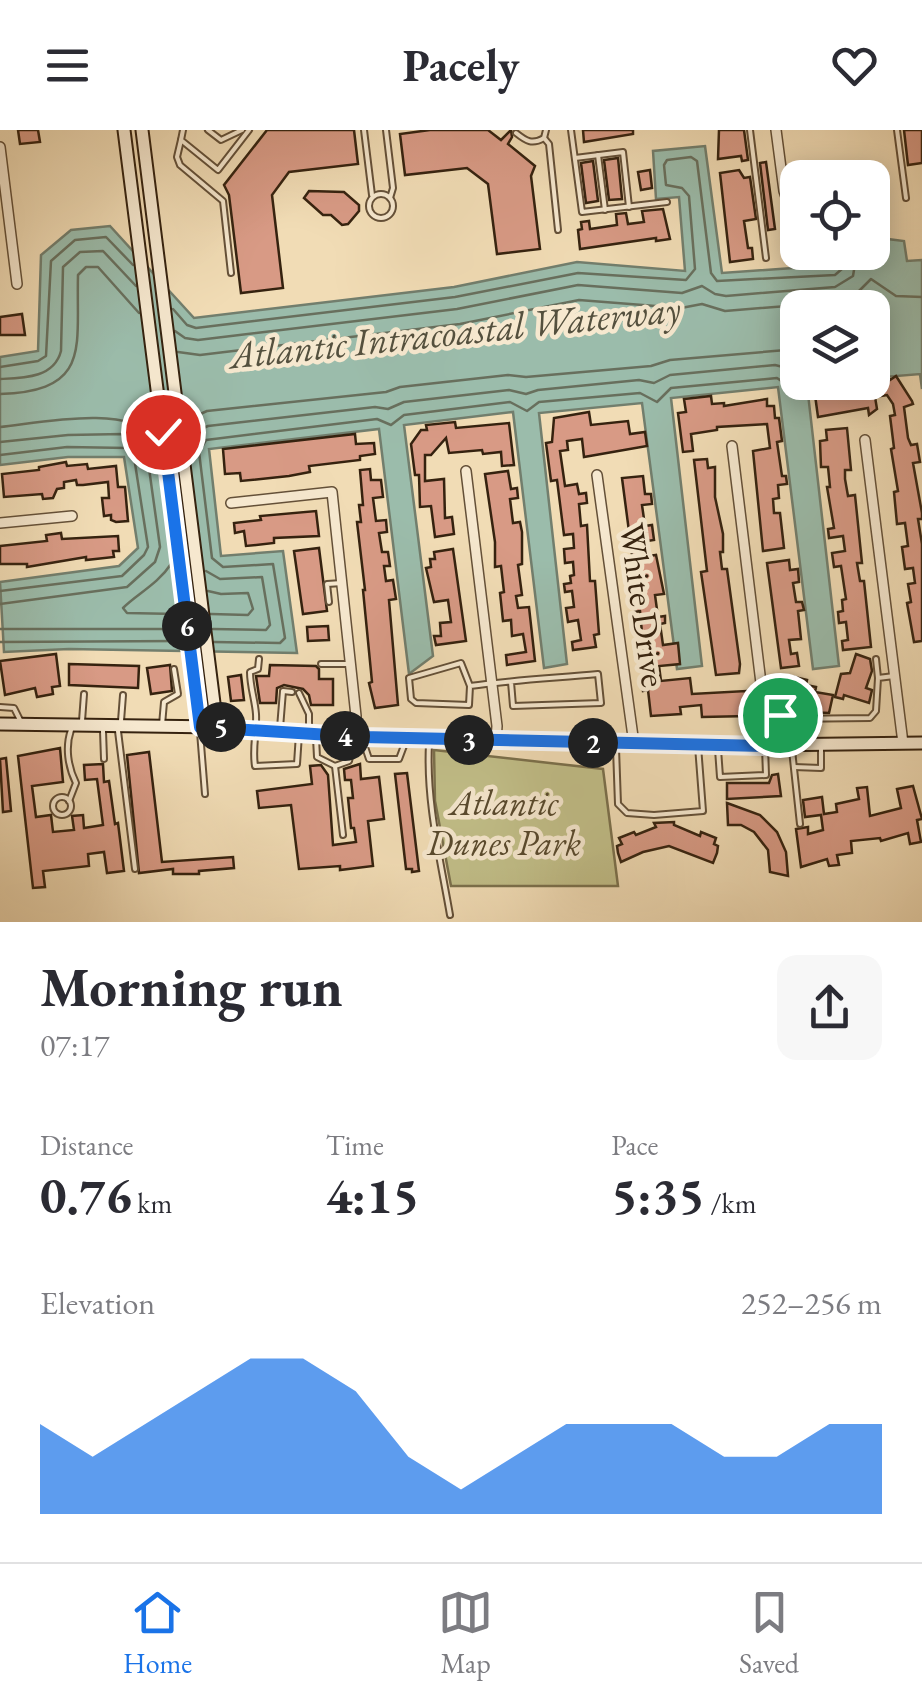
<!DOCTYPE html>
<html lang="en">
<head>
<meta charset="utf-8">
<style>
  body { margin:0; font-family:"EB Garamond",serif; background:#f7f7f7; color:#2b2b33; height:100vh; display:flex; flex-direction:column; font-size:38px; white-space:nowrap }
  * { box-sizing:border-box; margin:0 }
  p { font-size:32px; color:#7c7c81 }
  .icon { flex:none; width:55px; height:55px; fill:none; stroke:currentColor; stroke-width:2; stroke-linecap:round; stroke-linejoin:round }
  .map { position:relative; height:792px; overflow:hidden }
  .details { display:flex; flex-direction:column; background:#fff; flex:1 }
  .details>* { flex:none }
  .buttons { position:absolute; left:780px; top:30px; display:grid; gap:20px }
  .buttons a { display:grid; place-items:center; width:110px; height:110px; border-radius:20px; background:#fff; box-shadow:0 5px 25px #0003; font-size:50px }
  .pin { position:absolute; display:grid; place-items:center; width:85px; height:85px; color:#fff; margin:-42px; border:5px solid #fff; border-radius:50%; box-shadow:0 2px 10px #0007 }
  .km { position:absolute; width:50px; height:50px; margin:-25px; border-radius:50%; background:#222; color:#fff; font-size:28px; line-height:50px; text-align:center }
  .round { display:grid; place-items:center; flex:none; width:105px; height:105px; border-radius:20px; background:#f7f7f7 }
  .headline { display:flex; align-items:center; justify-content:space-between; height:170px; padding:0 40px }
  h1 { font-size:55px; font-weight:700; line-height:75px }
  .metrics { display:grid; grid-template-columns:repeat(3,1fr); gap:15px; height:170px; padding:10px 40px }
  .metrics div { display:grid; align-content:center }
  .metrics b { font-size:50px; font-weight:700 }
  .metrics small { font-size:28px; font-weight:400 }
  .metrics p { font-size:28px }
  .chart { height:280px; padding:20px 40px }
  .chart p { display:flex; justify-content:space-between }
  .chart svg { width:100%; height:180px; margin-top:10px; fill:#1a73e8; opacity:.7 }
  header { display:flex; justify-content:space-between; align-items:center; height:130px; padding:0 40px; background:#fff; font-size:45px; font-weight:700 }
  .tabs { display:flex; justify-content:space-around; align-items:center; height:140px; border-top:2px solid #e1e1e2; background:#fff; font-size:28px; color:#7c7c81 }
  .tabs a { display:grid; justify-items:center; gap:5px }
  .tabs .current { color:#1a73e8 }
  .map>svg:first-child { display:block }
  .green { fill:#c1be88; stroke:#7b704c; stroke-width:2.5 }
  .water { fill:#9bbcab; stroke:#727e6d; stroke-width:2.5 }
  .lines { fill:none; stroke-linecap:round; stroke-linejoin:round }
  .shore { stroke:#686f5d; stroke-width:2.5 }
  .building { fill:#d89a85; stroke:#35220f; stroke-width:2.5 }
  .service-casing { stroke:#645038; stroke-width:8 }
  .minor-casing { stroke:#645038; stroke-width:12 }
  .secondary-casing { stroke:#35220f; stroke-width:15 }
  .service { stroke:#f6e8cf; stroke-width:4 }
  .minor { stroke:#f6e8cf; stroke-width:9 }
  .secondary { stroke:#f6e8cf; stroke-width:11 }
  .route-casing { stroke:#fff; stroke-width:20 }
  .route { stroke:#1a73e8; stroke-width:12 }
  .labels { text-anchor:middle; stroke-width:9; stroke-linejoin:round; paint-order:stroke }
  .street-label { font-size:35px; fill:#35220f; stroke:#f6e8cf }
  .park-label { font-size:35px; font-style:italic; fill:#58492d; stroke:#f6e8cf }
  .water-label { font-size:38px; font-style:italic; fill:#54503e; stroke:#f6e8cf }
</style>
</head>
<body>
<header><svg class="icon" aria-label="menu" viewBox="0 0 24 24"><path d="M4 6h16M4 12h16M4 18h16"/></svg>Pacely<svg class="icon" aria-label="heart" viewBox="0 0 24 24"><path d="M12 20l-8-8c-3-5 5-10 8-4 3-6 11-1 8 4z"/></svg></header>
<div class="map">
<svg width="922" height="792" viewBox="0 0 922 792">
  <rect width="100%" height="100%" fill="#f1dcb5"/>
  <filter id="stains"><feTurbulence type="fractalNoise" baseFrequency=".002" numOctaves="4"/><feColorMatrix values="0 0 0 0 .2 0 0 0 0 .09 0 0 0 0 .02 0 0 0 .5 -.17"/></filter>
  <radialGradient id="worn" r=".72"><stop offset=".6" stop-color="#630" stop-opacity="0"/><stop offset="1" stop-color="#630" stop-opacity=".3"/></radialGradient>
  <path class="green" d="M 434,620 L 603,639 L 618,756 L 451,756 L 435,671 Z"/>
  <path class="water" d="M 705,16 L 722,143 L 834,135 L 834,123 L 872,122 L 873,79 L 881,86 L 888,109 L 904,111 L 907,131 L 922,130 L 922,259 L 920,244 L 873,248 L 872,178 L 798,178 L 798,252 L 829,253 L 807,255 L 839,536 L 813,539 L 778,257 L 671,268 L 702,536 L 677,539 L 642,273 L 539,283 L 567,534 L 544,538 L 513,282 L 404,295 L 433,526 L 409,544 L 379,299 L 209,319 L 221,426 L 283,421 L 297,523 L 69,519 L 4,522 L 0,452 L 119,436 L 138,418 L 124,327 L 68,327 L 0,335 L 0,227 L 38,221 L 41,125 L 71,100 L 110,96 L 194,188 L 454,157 L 577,132 L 685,141 L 679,67 L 656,69 L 653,21 Z"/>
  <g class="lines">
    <g class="shore">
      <path d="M 173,179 L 187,195 L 196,198 L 455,167 L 578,143 L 686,150 L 695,139 L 689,66 L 682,58 L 666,55 L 664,35 L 667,30 L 691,27 L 697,31 L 711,143 L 717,151 L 835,145 L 843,138 L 844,122"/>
      <path d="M 175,201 L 185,208 L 198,210 L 457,179 L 578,155 L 682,163 L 702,156 L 715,164 L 726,166 L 835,157 L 853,146 L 857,122"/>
      <path d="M 178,222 L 200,225 L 460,194 L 579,170 L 681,178 L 702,174 L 725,181 L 837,172 L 855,165 L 871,149 L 896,166 L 922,167"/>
      <path d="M 0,237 L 38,231 L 46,226 L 51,131 L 75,110 L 106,107 L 133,135"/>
      <path d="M 0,249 C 24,248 54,248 61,221 L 63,137 L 80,122 L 103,121 L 136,156"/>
      <path d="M 0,264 C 92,261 76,217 78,145 L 86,137 L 98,137 L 139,183"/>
      <path d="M 187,290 L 207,281 L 386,262 L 400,257 L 508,245 L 526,247 L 651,236 L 670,230 L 798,219"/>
      <path d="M 0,297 C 39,293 127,274 155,307"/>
      <path d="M 189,310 L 197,301 L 208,296 L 375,277 L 388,279 L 404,272 L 509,260 L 526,264 L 538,260 L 639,250 L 654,253 L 670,245 L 775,235 L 791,239 L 798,235"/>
      <path d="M 0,312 L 68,305 L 123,304 L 136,309 L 147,324 L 160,417 L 155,432 L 127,457 L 0,474"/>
      <path d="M 0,325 L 67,317 L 128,318 L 134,327 L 148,417 L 144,425 L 122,446 L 0,461"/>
      <path d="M 171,434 C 158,454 137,464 123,478 L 127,483 L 177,484"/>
      <path d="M 206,441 L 220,449 L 262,447 L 270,495 L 266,500 L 213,499"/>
      <path d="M 208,461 L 221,464 L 248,463 L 253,479 L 248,485 L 211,484"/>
      <path d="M 0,499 L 179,499"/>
      <path d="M 0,512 L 181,511"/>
      <path d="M 214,512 L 280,513 L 285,508 L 273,434 L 223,437 L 212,428 L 199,322 L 206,310 L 377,289 L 391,295 L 404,285 L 510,272 L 527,281 L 539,272 L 640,263 L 657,272 L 671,258 L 777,248 L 793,259 L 798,252"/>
    </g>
  </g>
  <g class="building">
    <path d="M 18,0 L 38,0 L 40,12 L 20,14 Z"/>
    <path d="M 267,0 L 354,0 L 358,34 L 289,42 L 272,65 L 283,158 L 241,163 L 229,65 L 224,55 Z"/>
    <path d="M 430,0 L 488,0 L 501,10 L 511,0 L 512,7 L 508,14 L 535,36 L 531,46 L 540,119 L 497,124 L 488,54 L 467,38 L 405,45 L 400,4 Z"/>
    <path d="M 583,0 L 633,0 L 633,4 L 584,12 Z"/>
    <path d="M 719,0 L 744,0 L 748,30 L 742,31 L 741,26 L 718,29 Z"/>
    <path d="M 904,0 L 922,0 L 922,33 L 908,35 Z"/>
    <path d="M 618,28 L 622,69 L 609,70 L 604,30 Z"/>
    <path d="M 593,31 L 598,71 L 586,73 L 581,33 Z"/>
    <path d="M 766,32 L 775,99 L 768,100 L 760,33 Z"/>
    <path d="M 650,40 L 652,58 L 641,60 L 638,42 Z"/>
    <path d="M 739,40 L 744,48 L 750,47 L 756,89 L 744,91 L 748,118 L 752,118 L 753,129 L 730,132 L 720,43 Z"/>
    <path d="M 309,61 L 344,62 L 359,75 L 359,81 L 348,94 L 342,95 L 331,85 L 323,85 L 304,68 Z"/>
    <path d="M 663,79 L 670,109 L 656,111 L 656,108 L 580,119 L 578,100 L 582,99 L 581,92 L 589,91 L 590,99 L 617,95 L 616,84 L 626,83 L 628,94 L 644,92 L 642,81 Z"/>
    <path d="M 22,184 L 25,205 L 0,205 L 0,187 Z"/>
    <path d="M 896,246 L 912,271 L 913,274 L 904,277 L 908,308 L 911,315 L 917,314 L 920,332 L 913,333 L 922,383 L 922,389 L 918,389 L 922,414 L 922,511 L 914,512 L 907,473 L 911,472 L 908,454 L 915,453 L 913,438 L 905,439 L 902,417 L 908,416 L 905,393 L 897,394 L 894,362 L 898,361 L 891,319 L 894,318 L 890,286 L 895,285 L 893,274 L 887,265 L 875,267 L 877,279 L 869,285 L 868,278 L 818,287 L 815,265 L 831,263 L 831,259 L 865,258 L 864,253 L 872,252 L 872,249 L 881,251 L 888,247 L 890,250 Z"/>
    <path d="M 711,266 L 712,274 L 724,273 L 724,276 L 767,269 L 767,276 L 774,276 L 775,288 L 779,288 L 782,311 L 777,312 L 782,346 L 786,346 L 787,354 L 778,355 L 779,368 L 773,369 L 774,383 L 780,383 L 784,418 L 763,421 L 753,321 L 770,318 L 767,294 L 717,297 L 717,300 L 691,304 L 693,321 L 683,322 L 678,283 L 686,282 L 684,269 Z"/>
    <path d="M 589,282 L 591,295 L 628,291 L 630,304 L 645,302 L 647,316 L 584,327 L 582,309 L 567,311 L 568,320 L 560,321 L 565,356 L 577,354 L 579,364 L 586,363 L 587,373 L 579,374 L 581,396 L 587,395 L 590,451 L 595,451 L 599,504 L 594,505 L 596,517 L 573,520 L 572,512 L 581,510 L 578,490 L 568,492 L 566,478 L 574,477 L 572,461 L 565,462 L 564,454 L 571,453 L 570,446 L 574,445 L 573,432 L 565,433 L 564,419 L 574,418 L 573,404 L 564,405 L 557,350 L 551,351 L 546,313 L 552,312 L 554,288 Z"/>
    <path d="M 455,292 L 456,298 L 509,293 L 514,335 L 502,336 L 501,322 L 483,324 L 482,320 L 449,323 L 446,308 L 431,325 L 425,325 L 425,351 L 444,349 L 445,388 L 452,387 L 454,404 L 435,407 L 431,376 L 420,377 L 419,345 L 415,345 L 411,314 L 421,300 L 427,300 L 426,295 Z"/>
    <path d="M 847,298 L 851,340 L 845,340 L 845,349 L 848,366 L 855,365 L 862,433 L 857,433 L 860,451 L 864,451 L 871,517 L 843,520 L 842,511 L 848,510 L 846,492 L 839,493 L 838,482 L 843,481 L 842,470 L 846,469 L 841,436 L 834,437 L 832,423 L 845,421 L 843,406 L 829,408 L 828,399 L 834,398 L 827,357 L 830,357 L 828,337 L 821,337 L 820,311 L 827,310 L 826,300 Z"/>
    <path d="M 355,304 L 356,314 L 374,313 L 375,324 L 360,326 L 360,330 L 309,336 L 310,342 L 289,346 L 241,351 L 240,343 L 225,344 L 223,319 Z"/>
    <path d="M 707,329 L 708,338 L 715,337 L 715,367 L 723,404 L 723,422 L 720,422 L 722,439 L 727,439 L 740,534 L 739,543 L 716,545 L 701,442 L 707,441 L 694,330 Z"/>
    <path d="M 66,332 L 67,336 L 87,334 L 88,339 L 116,336 L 118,357 L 125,357 L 128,391 L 116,392 L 111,390 L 111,385 L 104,386 L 102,368 L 109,368 L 108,352 L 83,355 L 77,355 L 76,350 L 64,352 L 64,358 L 57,359 L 53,368 L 43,369 L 42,364 L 4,367 L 2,344 L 39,340 L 39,337 Z"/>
    <path d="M 370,339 L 371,350 L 381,350 L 383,367 L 373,368 L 376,391 L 386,390 L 387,402 L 379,403 L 382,422 L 388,422 L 390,436 L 384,436 L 386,451 L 393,450 L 396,469 L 389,470 L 398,575 L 375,578 L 369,553 L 372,552 L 363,460 L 365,460 L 357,392 L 361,392 L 359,375 L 363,375 L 360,340 Z"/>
    <path d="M 508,341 L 511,359 L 517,358 L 518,368 L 510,369 L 513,393 L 520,392 L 522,402 L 522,434 L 518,435 L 522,465 L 516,466 L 518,478 L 529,477 L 535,531 L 507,535 L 506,525 L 526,522 L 523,504 L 512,506 L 511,490 L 503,491 L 500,463 L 504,462 L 501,436 L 495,437 L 495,412 L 485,344 Z"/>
    <path d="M 643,346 L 645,364 L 651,364 L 652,374 L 642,375 L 645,396 L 652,395 L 654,410 L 647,411 L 649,426 L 656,425 L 664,464 L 655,465 L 658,487 L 665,486 L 665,493 L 660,494 L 663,515 L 678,513 L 680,534 L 659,536 L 661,551 L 690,548 L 692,564 L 746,561 L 749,586 L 702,587 L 701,575 L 680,577 L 681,584 L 651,586 L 648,560 L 643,561 L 641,546 L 646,545 L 642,509 L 638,510 L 638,503 L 642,503 L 640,481 L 635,482 L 636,455 L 622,348 Z"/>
    <path d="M 316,381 L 319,406 L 274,408 L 274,413 L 246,416 L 244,401 L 235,403 L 234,393 L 261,390 L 260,386 Z"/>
    <path d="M 61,403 L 62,409 L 118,406 L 119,421 L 113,421 L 114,427 L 86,430 L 86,427 L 27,437 L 27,434 L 0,434 L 0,416 L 47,411 L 46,405 Z"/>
    <path d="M 319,418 L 327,481 L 303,484 L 294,421 Z"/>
    <path d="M 453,419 L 466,511 L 436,515 L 434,506 L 441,506 L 440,493 L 451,492 L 448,470 L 434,472 L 426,438 L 431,437 L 430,429 L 435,429 L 434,422 Z"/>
    <path d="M 789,430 L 790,440 L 798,439 L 799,452 L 793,453 L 796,472 L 802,472 L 804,480 L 798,481 L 801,509 L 789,510 L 791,524 L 797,523 L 799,536 L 781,538 L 767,433 Z"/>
    <path d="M 328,496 L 329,510 L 308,511 L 307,497 Z"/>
    <path d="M 56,524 L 60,556 L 52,557 L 53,564 L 37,567 L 35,558 L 5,565 L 0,531 Z"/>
    <path d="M 856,524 L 870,529 L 872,541 L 866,558 L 872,560 L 869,573 L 844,565 L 843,569 L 835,567 L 841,544 L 850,543 Z"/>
    <path d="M 69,534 L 139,536 L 138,558 L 69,555 Z"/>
    <path d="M 170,535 L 172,561 L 151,564 L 147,538 Z"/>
    <path d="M 270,535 L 316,536 L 319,539 L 319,549 L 333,549 L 333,575 L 311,575 L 309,565 L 303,559 L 284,555 L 277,558 L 276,573 L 260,573 L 256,546 L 269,546 Z"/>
    <path d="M 241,545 L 244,570 L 231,571 L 228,547 Z"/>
    <path d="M 790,546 L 807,550 L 806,555 L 816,557 L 815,562 L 833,565 L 829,583 L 785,581 L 792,555 L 789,554 Z"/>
    <path d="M 60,618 L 63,652 L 32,656 L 36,687 L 51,685 L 53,702 L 74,700 L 72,686 L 83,685 L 84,698 L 103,695 L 97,649 L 85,650 L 84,635 L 103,634 L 104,652 L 109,651 L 115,694 L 118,693 L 124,741 L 107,743 L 104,722 L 88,724 L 89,736 L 43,741 L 45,757 L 33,758 L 18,626 Z"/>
    <path d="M 149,622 L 162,732 L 233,727 L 234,738 L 199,741 L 199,744 L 173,744 L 173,739 L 139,743 L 127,625 Z"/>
    <path d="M 6,628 L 11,681 L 3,682 L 0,629 Z"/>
    <path d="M 360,634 L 361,649 L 379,647 L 384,689 L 368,691 L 373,736 L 340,740 L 340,736 L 299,739 L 291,675 L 259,678 L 257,661 L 312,654 L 310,636 L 321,635 L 328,645 L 333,715 L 356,712 L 354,698 L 351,698 L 348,668 L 353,668 L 351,650 L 345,650 L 344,639 Z"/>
    <path d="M 407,643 L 419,741 L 412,742 L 412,739 L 406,739 L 395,644 Z"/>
    <path d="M 778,644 L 781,666 L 727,669 L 727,653 L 769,653 L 772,645 Z"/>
    <path d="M 913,656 L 922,689 L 917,690 L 921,712 L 910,714 L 908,703 L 881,711 L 880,708 L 851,711 L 852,723 L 837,725 L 839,735 L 829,736 L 827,729 L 801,737 L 796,699 L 808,697 L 808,704 L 823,700 L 821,685 L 805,687 L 803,670 L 822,667 L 824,684 L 837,682 L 836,674 L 859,669 L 857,658 L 867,657 L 870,686 L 901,678 L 897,659 Z"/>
    <path d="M 727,673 L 760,685 L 777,702 L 786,722 L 788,746 L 770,742 L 768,720 L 754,702 L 741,695 L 728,695 Z"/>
    <path d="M 674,692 L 674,695 L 700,706 L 701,702 L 716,708 L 714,714 L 718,716 L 717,723 L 713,733 L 669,716 L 643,722 L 621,732 L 618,723 L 617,716 L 622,714 L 619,708 L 634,702 L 636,705 L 656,697 L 654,693 Z"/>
  </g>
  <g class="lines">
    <defs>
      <g id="service">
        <path d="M 183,0 L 181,10 L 218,40 L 249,0"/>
        <path d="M 208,0 L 221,10 L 242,0"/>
        <path d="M 364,0 L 372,65"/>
        <path d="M 386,0 L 393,58 L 390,68"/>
        <path d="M 571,0 L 582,82 L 667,72"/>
        <path d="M 750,0 L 766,128"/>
        <path d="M 897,0 L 906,68"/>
        <path d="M 516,3 C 526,11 532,15 544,8 L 546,0"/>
        <path d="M 544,8 L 549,14 L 558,100"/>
        <path d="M 181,10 L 177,27 L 180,35 L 223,71 L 231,143"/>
        <path d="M 598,25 L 605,80"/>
        <path d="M 575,28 L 623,22 L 629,77"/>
        <circle cx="381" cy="76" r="12"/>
        <path d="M 329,472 L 327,454 L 342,453"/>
        <path d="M 259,529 L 258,539 L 250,542 C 250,557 255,570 256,584 C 257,602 252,618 255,636 L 297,634 L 299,604"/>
        <path d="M 876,529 L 878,548"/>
        <path d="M 321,534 L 349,534"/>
        <path d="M 470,556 L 461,533 L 409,548 L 411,569 L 416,573 L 469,575 L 470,556 C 513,550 555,548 598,544 L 601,573 L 513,576 L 511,552"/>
        <path d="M 299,563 L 309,584 L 309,599"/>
        <path d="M 763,571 L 778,569 L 780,585 L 784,589 L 870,588 L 876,581 L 878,548 L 894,546"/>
        <path d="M 0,577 L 14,578 L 20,590"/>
        <path d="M 82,591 L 84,564"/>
        <path d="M 121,591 L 123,565"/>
        <path d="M 162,595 L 164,572 L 178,564 L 174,539"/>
        <path d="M 280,598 L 283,561 L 292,562"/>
        <path d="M 103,601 L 104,629"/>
        <path d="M 118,601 L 135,739"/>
        <path d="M 200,602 L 205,664"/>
        <path d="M 316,608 L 317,627 L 335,636 L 349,631 L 354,611"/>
        <path d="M 362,608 L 369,629 L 399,629 L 405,613"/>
        <path d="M 429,614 C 426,672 440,727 450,785"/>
        <path d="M 616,618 L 618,674 L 627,683 L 654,685 L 703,681 L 698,616"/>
        <path d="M 718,619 L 720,647 L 766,645 L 765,617"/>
        <path d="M 792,620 L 800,694"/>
        <path d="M 335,636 L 343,705"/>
        <path d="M 794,637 L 821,638 L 821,615"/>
        <circle cx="62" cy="676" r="9"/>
        <path d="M 69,671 L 76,653 C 68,637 65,617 71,600"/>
      </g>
      <g id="minor">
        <path d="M 776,0 L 784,61 L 795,92"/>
        <path d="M 0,17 L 17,154"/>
        <path d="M 797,92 L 788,97 L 789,112 L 798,117"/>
        <path d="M 865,310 L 903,613"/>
        <path d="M 732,316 L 767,602 L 765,615"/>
        <path d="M 466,341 L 497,596 L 496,611"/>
        <path d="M 597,345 L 634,614"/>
        <path d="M 231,373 L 332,362 L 356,586 L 355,607"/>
        <path d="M 0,393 L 72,386"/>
      </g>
      <g id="secondary">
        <path d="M 124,0 L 200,597"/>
        <path d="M 142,0 L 217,597"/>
        <path d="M 0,594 L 217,597 L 355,607 L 510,611 L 765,615 L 922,613"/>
      </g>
    </defs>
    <use href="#service" class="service-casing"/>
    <use href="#minor" class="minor-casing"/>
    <use href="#secondary" class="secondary-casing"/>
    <use href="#service" class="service"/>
    <use href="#minor" class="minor"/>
    <use href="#secondary" class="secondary"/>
  </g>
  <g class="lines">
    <defs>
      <path id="route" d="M 163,302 L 200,597 L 362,607 L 765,616 L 763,571 L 778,569 L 780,585"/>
    </defs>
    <use href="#route" class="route-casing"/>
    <use href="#route" class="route"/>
  </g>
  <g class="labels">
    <g class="street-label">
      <text transform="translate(643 475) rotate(82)" y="12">White Drive</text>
    </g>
    <g class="park-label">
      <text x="504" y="685">Atlantic<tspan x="504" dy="40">Dunes Park</tspan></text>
    </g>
    <g class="water-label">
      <text transform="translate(455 202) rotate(-6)" y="13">Atlantic Intracoastal Waterway</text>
    </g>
  </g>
  <rect width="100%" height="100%" filter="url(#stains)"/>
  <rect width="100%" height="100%" fill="url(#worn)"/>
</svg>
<div class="buttons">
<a><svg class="icon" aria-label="locate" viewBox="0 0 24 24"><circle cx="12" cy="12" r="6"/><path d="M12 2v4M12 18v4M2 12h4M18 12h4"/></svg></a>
<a><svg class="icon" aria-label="layers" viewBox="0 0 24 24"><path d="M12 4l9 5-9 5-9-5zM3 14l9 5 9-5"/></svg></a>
</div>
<div class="pin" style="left:780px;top:585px;background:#1e9e55"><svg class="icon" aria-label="arrive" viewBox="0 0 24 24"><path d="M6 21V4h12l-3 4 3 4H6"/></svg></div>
<div class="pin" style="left:163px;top:302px;background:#d93025"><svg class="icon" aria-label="check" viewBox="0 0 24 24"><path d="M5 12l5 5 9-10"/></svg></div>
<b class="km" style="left:593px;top:613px">2</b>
<b class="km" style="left:469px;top:610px">3</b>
<b class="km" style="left:345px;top:606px">4</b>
<b class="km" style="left:221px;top:597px">5</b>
<b class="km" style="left:187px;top:496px">6</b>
</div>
<section class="details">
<div class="headline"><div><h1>Morning run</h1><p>07:17</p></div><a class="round"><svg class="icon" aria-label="share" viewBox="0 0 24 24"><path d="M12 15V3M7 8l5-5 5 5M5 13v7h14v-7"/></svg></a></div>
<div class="metrics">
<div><p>Distance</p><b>0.76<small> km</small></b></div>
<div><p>Time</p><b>4:15</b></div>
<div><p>Pace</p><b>5:35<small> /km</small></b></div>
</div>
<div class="chart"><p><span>Elevation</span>252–256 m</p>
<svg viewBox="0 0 160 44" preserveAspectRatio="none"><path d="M0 44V22L10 30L20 22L30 14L40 6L50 6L60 14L70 30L80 38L90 30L100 22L110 22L120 22L130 30L140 30L150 22L160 22V44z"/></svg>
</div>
</section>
<nav class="tabs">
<a class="current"><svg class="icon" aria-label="home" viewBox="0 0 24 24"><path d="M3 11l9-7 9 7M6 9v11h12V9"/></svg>Home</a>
<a><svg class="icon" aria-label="map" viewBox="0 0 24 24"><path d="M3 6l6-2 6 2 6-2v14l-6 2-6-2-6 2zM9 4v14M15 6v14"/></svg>Map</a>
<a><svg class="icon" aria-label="saved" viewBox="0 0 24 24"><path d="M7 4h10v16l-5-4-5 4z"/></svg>Saved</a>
</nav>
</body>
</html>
